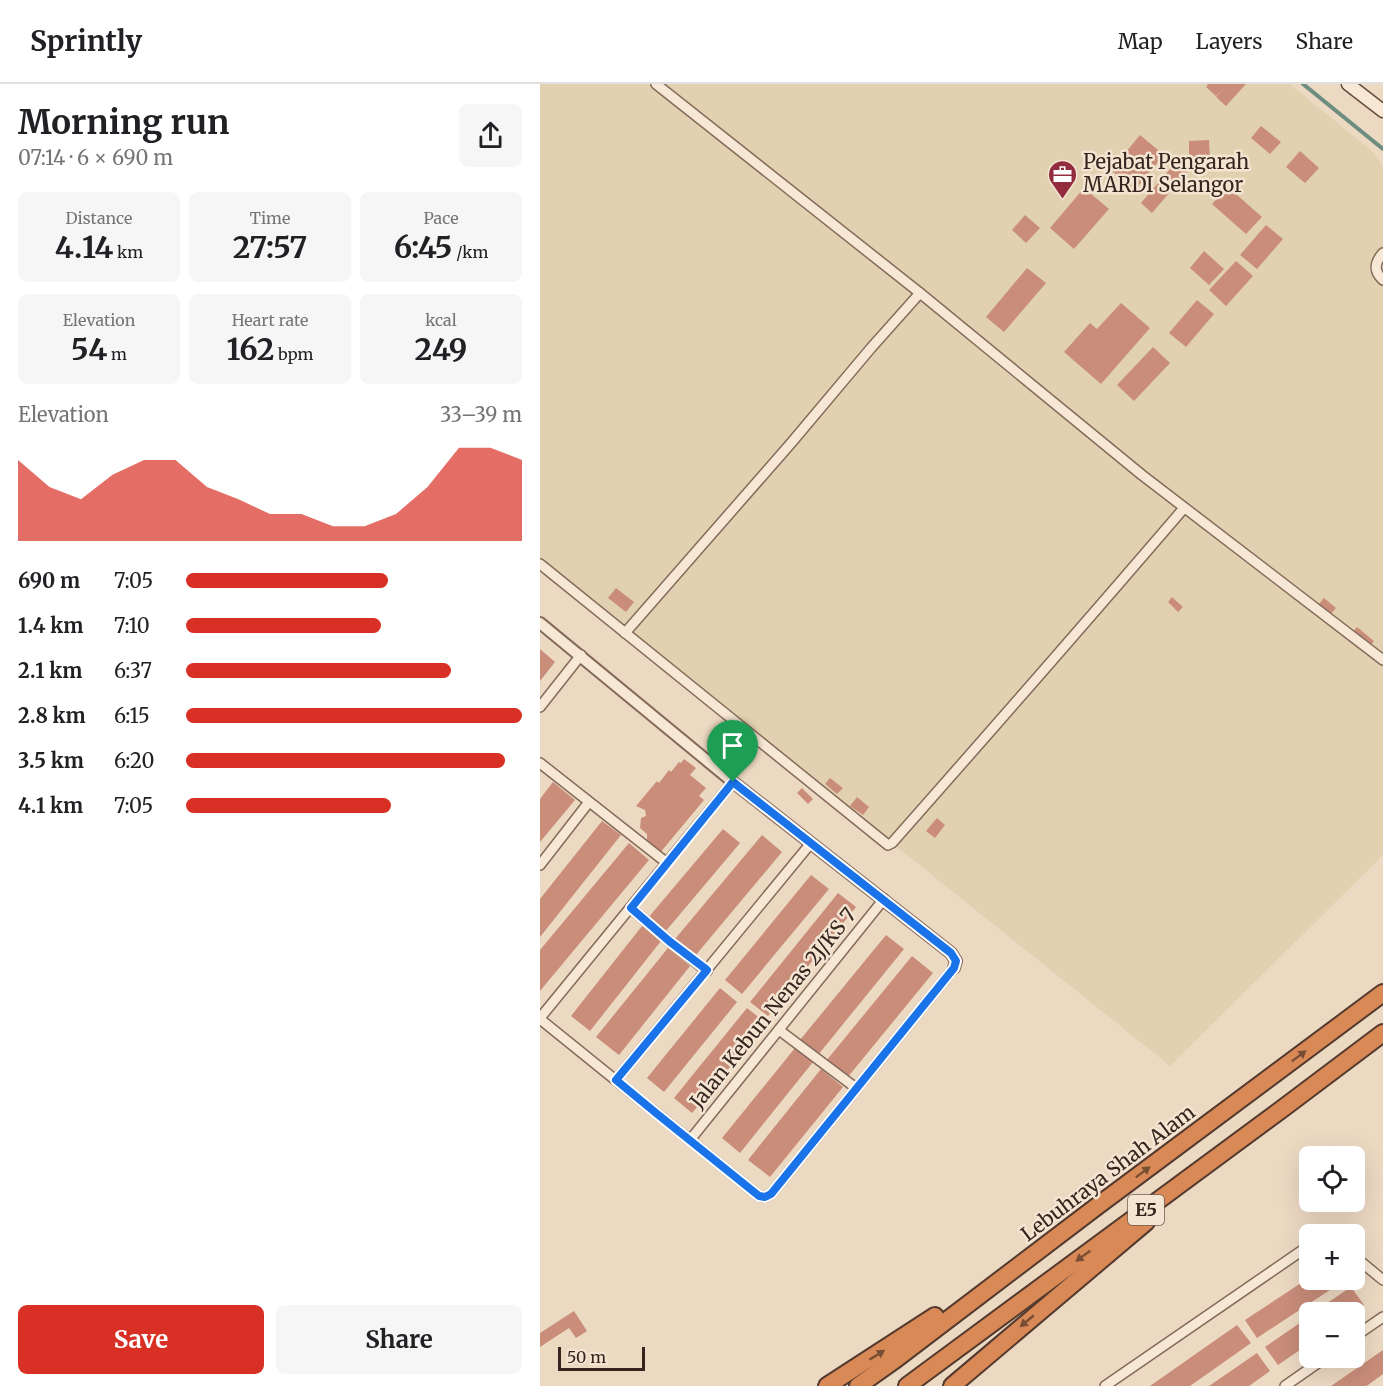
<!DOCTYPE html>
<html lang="en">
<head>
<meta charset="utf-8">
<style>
  body { margin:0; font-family:Merriweather,serif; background:#f6f6f6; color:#202124; height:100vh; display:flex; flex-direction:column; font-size:22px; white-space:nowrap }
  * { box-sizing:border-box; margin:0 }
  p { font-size:20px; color:#757577 }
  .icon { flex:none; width:33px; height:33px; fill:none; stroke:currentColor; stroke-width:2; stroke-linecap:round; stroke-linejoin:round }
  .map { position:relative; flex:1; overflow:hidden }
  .side { display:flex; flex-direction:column; background:#fff; width:540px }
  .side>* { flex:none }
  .buttons { position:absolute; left:759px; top:1062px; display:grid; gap:12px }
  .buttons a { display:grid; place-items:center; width:66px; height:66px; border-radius:9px; background:#fff; box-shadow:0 6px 24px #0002; font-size:30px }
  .scale { position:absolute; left:18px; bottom:15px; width:87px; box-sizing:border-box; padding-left:6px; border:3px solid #36251e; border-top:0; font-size:16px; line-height:21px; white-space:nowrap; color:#36251e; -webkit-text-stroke:4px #f4e4d2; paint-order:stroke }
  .pin { position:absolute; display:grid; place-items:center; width:51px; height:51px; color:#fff; margin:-62px -26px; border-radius:50% 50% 50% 0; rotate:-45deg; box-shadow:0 0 6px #0007 }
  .pin .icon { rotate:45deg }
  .round { display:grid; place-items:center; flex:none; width:63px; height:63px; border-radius:9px; background:#f6f6f6 }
  .overview { display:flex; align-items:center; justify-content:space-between; height:102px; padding:0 18px }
  h1 { font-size:33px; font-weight:700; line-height:45px }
  .figures { display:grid; grid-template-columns:repeat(3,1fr); gap:9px; height:102px; padding:6px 18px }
  .figures div { display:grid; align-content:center; border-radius:9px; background:#f6f6f6; text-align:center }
  .figures b { font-size:30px; font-weight:700 }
  .figures small { font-size:16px; font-weight:400 }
  .figures p { font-size:16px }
  .chart { height:168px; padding:12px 18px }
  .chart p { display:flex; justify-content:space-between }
  .chart svg { width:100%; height:108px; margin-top:6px; fill:#d93025; opacity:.7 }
  .primary-button { display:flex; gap:12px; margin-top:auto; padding:12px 18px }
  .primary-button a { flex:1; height:69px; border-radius:9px; background:#d93025; color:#fff; font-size:24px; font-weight:700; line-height:69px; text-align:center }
  .primary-button a+a { background:#f6f6f6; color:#202124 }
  ul { padding:0 18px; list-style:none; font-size:20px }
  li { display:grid; grid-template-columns:96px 72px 1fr; align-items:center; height:45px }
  li i { height:15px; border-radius:8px; background:#d93025 }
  header { display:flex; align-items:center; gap:36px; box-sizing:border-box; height:84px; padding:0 30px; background:#fff; border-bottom:2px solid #e0e0e0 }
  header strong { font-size:28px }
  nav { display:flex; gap:33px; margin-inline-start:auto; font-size:21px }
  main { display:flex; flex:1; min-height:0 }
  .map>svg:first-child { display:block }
  .farmland { fill:#e1d1b0 }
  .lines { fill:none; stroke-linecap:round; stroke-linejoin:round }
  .stream { stroke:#6c8d7f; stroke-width:4 }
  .building { fill:#c98d7a }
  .minor-casing { stroke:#856a5a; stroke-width:12 }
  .tertiary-casing { stroke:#856a5a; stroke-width:14 }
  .secondary-casing { stroke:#674b3d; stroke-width:15 }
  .motorway-casing { stroke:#53392e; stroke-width:20 }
  .minor { stroke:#f7e8d5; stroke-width:9 }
  .tertiary { stroke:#f7e8d5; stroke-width:10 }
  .secondary { stroke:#f7e8d5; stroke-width:12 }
  .motorway { stroke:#d98956; stroke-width:16 }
  .oneway { fill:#774d34 }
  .route-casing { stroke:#fff; stroke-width:12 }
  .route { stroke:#1a73e8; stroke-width:8 }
  .labels { text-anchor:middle; stroke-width:5; stroke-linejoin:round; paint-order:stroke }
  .shield { fill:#f4e4d2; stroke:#6f5e54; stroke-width:1.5 }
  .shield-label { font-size:18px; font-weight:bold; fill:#36251e }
  .poi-label { font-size:20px; fill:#36251e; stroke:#f4e4d2; text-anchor:start }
  .street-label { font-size:20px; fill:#36251e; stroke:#f4e4d2 }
</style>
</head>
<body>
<header>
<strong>Sprintly</strong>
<nav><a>Map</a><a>Layers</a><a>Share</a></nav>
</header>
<main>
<section class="side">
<div class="overview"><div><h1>Morning run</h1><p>07:14 · 6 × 690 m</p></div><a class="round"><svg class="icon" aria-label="share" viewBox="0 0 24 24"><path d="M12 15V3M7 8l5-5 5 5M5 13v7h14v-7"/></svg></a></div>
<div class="figures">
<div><p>Distance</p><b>4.14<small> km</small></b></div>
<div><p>Time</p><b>27:57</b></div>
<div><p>Pace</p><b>6:45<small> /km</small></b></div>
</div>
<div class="figures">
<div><p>Elevation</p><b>54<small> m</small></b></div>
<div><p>Heart rate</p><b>162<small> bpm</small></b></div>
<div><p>kcal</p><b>249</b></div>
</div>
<div class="chart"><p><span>Elevation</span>33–39 m</p>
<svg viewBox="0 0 160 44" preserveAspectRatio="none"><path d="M0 44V11L10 22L20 27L30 17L40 11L50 11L60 22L70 27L80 33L90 33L100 38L110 38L120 33L130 22L140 6L150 6L160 11V44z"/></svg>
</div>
<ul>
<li><b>690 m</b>7:05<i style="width:60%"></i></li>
<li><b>1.4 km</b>7:10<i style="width:58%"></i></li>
<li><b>2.1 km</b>6:37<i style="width:79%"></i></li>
<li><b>2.8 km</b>6:15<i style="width:100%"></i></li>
<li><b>3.5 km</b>6:20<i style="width:95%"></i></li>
<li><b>4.1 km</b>7:05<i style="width:61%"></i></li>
</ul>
<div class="primary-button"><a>Save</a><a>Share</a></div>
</section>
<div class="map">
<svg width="843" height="1302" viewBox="0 0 843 1302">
  <rect width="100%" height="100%" fill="#ecd9c2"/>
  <path class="farmland" d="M 0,0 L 750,0 L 834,69 L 843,83 L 843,771 L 630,982 L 0,476 Z"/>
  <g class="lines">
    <path class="stream" d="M 763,0 L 843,65"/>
  </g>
  <g class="building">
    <path d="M 668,0 L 706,0 L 686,22 L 676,13 L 683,5 L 676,12 L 666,3 Z"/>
    <path d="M 721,42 L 741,58 L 730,70 L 711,54 Z"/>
    <path d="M 600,51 L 624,71 L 595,106 L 571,86 Z"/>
    <path d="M 669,56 L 670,77 L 649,78 L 649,57 Z"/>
    <path d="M 760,67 L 779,84 L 765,99 L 746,83 Z"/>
    <path d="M 637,77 L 648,87 L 612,129 L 601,119 Z"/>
    <path d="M 688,103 L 722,133 L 706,150 L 672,120 Z"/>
    <path d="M 544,104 L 569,125 L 534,165 L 510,144 Z"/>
    <path d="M 485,131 L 500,144 L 486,159 L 472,146 Z"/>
    <path d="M 726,141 L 743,155 L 717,185 L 700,171 Z"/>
    <path d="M 664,167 L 684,185 L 669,201 L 650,184 Z"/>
    <path d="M 696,177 L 713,192 L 686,222 L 669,206 Z"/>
    <path d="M 487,184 L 506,199 L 464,248 L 446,233 Z"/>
    <path d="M 657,216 L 674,230 L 646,263 L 629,249 Z"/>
    <path d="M 581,219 L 610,244 L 561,300 L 524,268 L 550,239 L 557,245 Z"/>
    <path d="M 613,263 L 630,279 L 594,317 L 577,301 Z"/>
    <path d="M 76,504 L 94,518 L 86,528 L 68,514 Z"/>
    <path d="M 632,513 L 643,523 L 638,528 L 628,518 Z"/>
    <path d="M 784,514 L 796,524 L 790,531 L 778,521 Z"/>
    <path d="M 817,543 L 834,557 L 830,562 L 813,548 Z"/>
    <path d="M 0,565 L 15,578 L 0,597 Z"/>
    <path d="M 144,675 L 156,684 L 150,691 L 166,704 L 159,712 L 164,716 L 119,770 L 107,760 L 107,750 L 100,744 L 101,734 L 106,732 L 105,726 L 96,722 L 117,697 L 119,699 L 129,686 L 131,688 L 139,678 L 141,679 Z"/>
    <path d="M 290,694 L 303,704 L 297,710 L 285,700 Z"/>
    <path d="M 13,698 L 35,716 L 0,758 L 0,715 Z"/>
    <path d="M 262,704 L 273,715 L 268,720 L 257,709 Z"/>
    <path d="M 317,713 L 329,723 L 323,731 L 310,722 Z"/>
    <path d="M 397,734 L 405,741 L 395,754 L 386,747 Z"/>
    <path d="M 62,737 L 81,751 L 0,853 L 0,815 Z"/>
    <path d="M 183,745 L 200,759 L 125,848 L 108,834 Z"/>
    <path d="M 222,751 L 242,768 L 155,872 L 135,855 Z"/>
    <path d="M 89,759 L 109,776 L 0,907 L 0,866 Z"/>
    <path d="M 271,791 L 289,805 L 202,910 L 185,896 Z"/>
    <path d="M 298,809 L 316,823 L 228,932 L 210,918 Z"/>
    <path d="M 102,842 L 121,857 L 50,947 L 31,932 Z"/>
    <path d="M 346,851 L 364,865 L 278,971 L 260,956 Z"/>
    <path d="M 128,864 L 150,882 L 79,971 L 56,953 Z"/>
    <path d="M 372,872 L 393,889 L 307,994 L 286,977 Z"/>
    <path d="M 180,904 L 197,918 L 124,1008 L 107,994 Z"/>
    <path d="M 207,924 L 226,939 L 152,1029 L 134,1014 Z"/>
    <path d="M 255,964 L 273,978 L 200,1069 L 182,1054 Z"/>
    <path d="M 281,985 L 303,1003 L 230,1093 L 208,1076 Z"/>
    <path d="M 770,1193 L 770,1196 L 796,1196 L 799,1200 L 717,1254 L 705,1236 Z"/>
    <path d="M 811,1203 L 824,1221 L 814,1228 L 774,1228 Z"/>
    <path d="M 34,1227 L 47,1247 L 36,1254 L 29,1244 L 0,1263 L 0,1249 Z"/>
    <path d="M 770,1232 L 770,1259 L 738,1281 L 725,1263 Z"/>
    <path d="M 697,1241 L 711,1259 L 650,1302 L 610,1302 Z"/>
    <path d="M 843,1266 L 843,1290 L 828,1301 L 826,1302 L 791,1302 Z"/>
    <path d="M 717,1269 L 730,1287 L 709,1302 L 669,1302 Z"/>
  </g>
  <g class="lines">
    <defs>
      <g id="minor">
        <path d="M 116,0 L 380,209 L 602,391 L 843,576"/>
        <path d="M 843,169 C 835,178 833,187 843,196"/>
        <path d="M 0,480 L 348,761 L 352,759 C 450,648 548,536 644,424"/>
        <path d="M 85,549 L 252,358 L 331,264 L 380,209"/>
        <path d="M 0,623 L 41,571"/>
        <path d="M 0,679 L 127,779"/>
        <path d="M 0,781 L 49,718"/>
        <path d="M 91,824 L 129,857 L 167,887"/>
        <path d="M 0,934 L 193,698"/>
        <path d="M 0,935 L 219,1112 L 225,1113 L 231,1110 L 414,884"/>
        <path d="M 239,946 L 316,1004"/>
        <path d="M 76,996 L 271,759"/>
        <path d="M 150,1056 L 344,815"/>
        <path d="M 814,1172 L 843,1196"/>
        <path d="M 814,1253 L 843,1233"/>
        <path d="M 565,1302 L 770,1161"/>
        <path d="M 745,1302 L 785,1274"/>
      </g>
      <path id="tertiary" d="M 0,539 L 193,698 L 411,869 L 416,877 L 414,884"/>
      <path id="secondary" d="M 808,0 L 843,27"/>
      <g id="motorway">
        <path d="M 287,1302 L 395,1232"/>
        <path d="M 318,1302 L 356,1275 L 556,1123 L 843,909"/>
        <path d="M 367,1302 L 742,1025 L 843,949"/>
        <path d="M 412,1302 L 606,1138"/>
      </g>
    </defs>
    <use href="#minor" class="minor-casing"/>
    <use href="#tertiary" class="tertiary-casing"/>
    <use href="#secondary" class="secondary-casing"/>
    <use href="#motorway" class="motorway-casing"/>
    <use href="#minor" class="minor"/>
    <use href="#tertiary" class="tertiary"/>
    <use href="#secondary" class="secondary"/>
    <use href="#motorway" class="motorway"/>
  </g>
  <defs><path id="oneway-solid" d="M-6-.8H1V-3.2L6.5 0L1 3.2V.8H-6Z" transform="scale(1.5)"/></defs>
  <g class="oneway">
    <use href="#oneway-solid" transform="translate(759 972) rotate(-37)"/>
    <use href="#oneway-solid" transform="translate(603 1088) rotate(-37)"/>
    <use href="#oneway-solid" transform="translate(543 1172) rotate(144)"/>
    <use href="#oneway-solid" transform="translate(487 1237) rotate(140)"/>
    <use href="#oneway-solid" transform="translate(337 1271) rotate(-32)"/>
  </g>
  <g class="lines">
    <defs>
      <path id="route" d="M 193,698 L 411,869 L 416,877 L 414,884 L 231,1110 L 225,1113 L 219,1112 L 116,1029 L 76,996 L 167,886 L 129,857 L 91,824 Z"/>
    </defs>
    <use href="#route" class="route-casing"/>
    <use href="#route" class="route"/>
  </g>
  <defs>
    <symbol id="office-pin" viewBox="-11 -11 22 30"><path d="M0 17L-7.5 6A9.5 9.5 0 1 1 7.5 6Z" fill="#922c3e" stroke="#f4e4d2"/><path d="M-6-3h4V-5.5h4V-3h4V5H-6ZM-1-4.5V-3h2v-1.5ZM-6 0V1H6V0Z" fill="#fff"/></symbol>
  </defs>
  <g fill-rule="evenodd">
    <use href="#office-pin" x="506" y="74" width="33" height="45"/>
  </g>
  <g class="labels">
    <rect class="shield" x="588" y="1111" width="36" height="30" rx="4.5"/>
    <g class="shield-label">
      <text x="606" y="1132">E5</text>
    </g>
    <g class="poi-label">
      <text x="543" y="85">Pejabat Pengarah<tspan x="543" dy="23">MARDI Selangor</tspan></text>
    </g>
    <g class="street-label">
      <text transform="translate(233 924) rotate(-51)" y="7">Jalan Kebun Nenas 2J/KS 7</text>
      <text transform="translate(568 1089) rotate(-37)" y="7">Lebuhraya Shah Alam</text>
    </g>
  </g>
</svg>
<div class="buttons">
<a><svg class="icon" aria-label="locate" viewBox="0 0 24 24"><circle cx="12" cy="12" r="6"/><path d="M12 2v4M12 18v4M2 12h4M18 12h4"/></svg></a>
<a>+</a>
<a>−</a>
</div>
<div class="scale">50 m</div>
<div class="pin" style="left:193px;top:698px;background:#1e9e55"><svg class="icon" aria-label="arrive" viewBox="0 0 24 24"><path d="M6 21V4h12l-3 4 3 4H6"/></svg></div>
</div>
</main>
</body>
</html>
